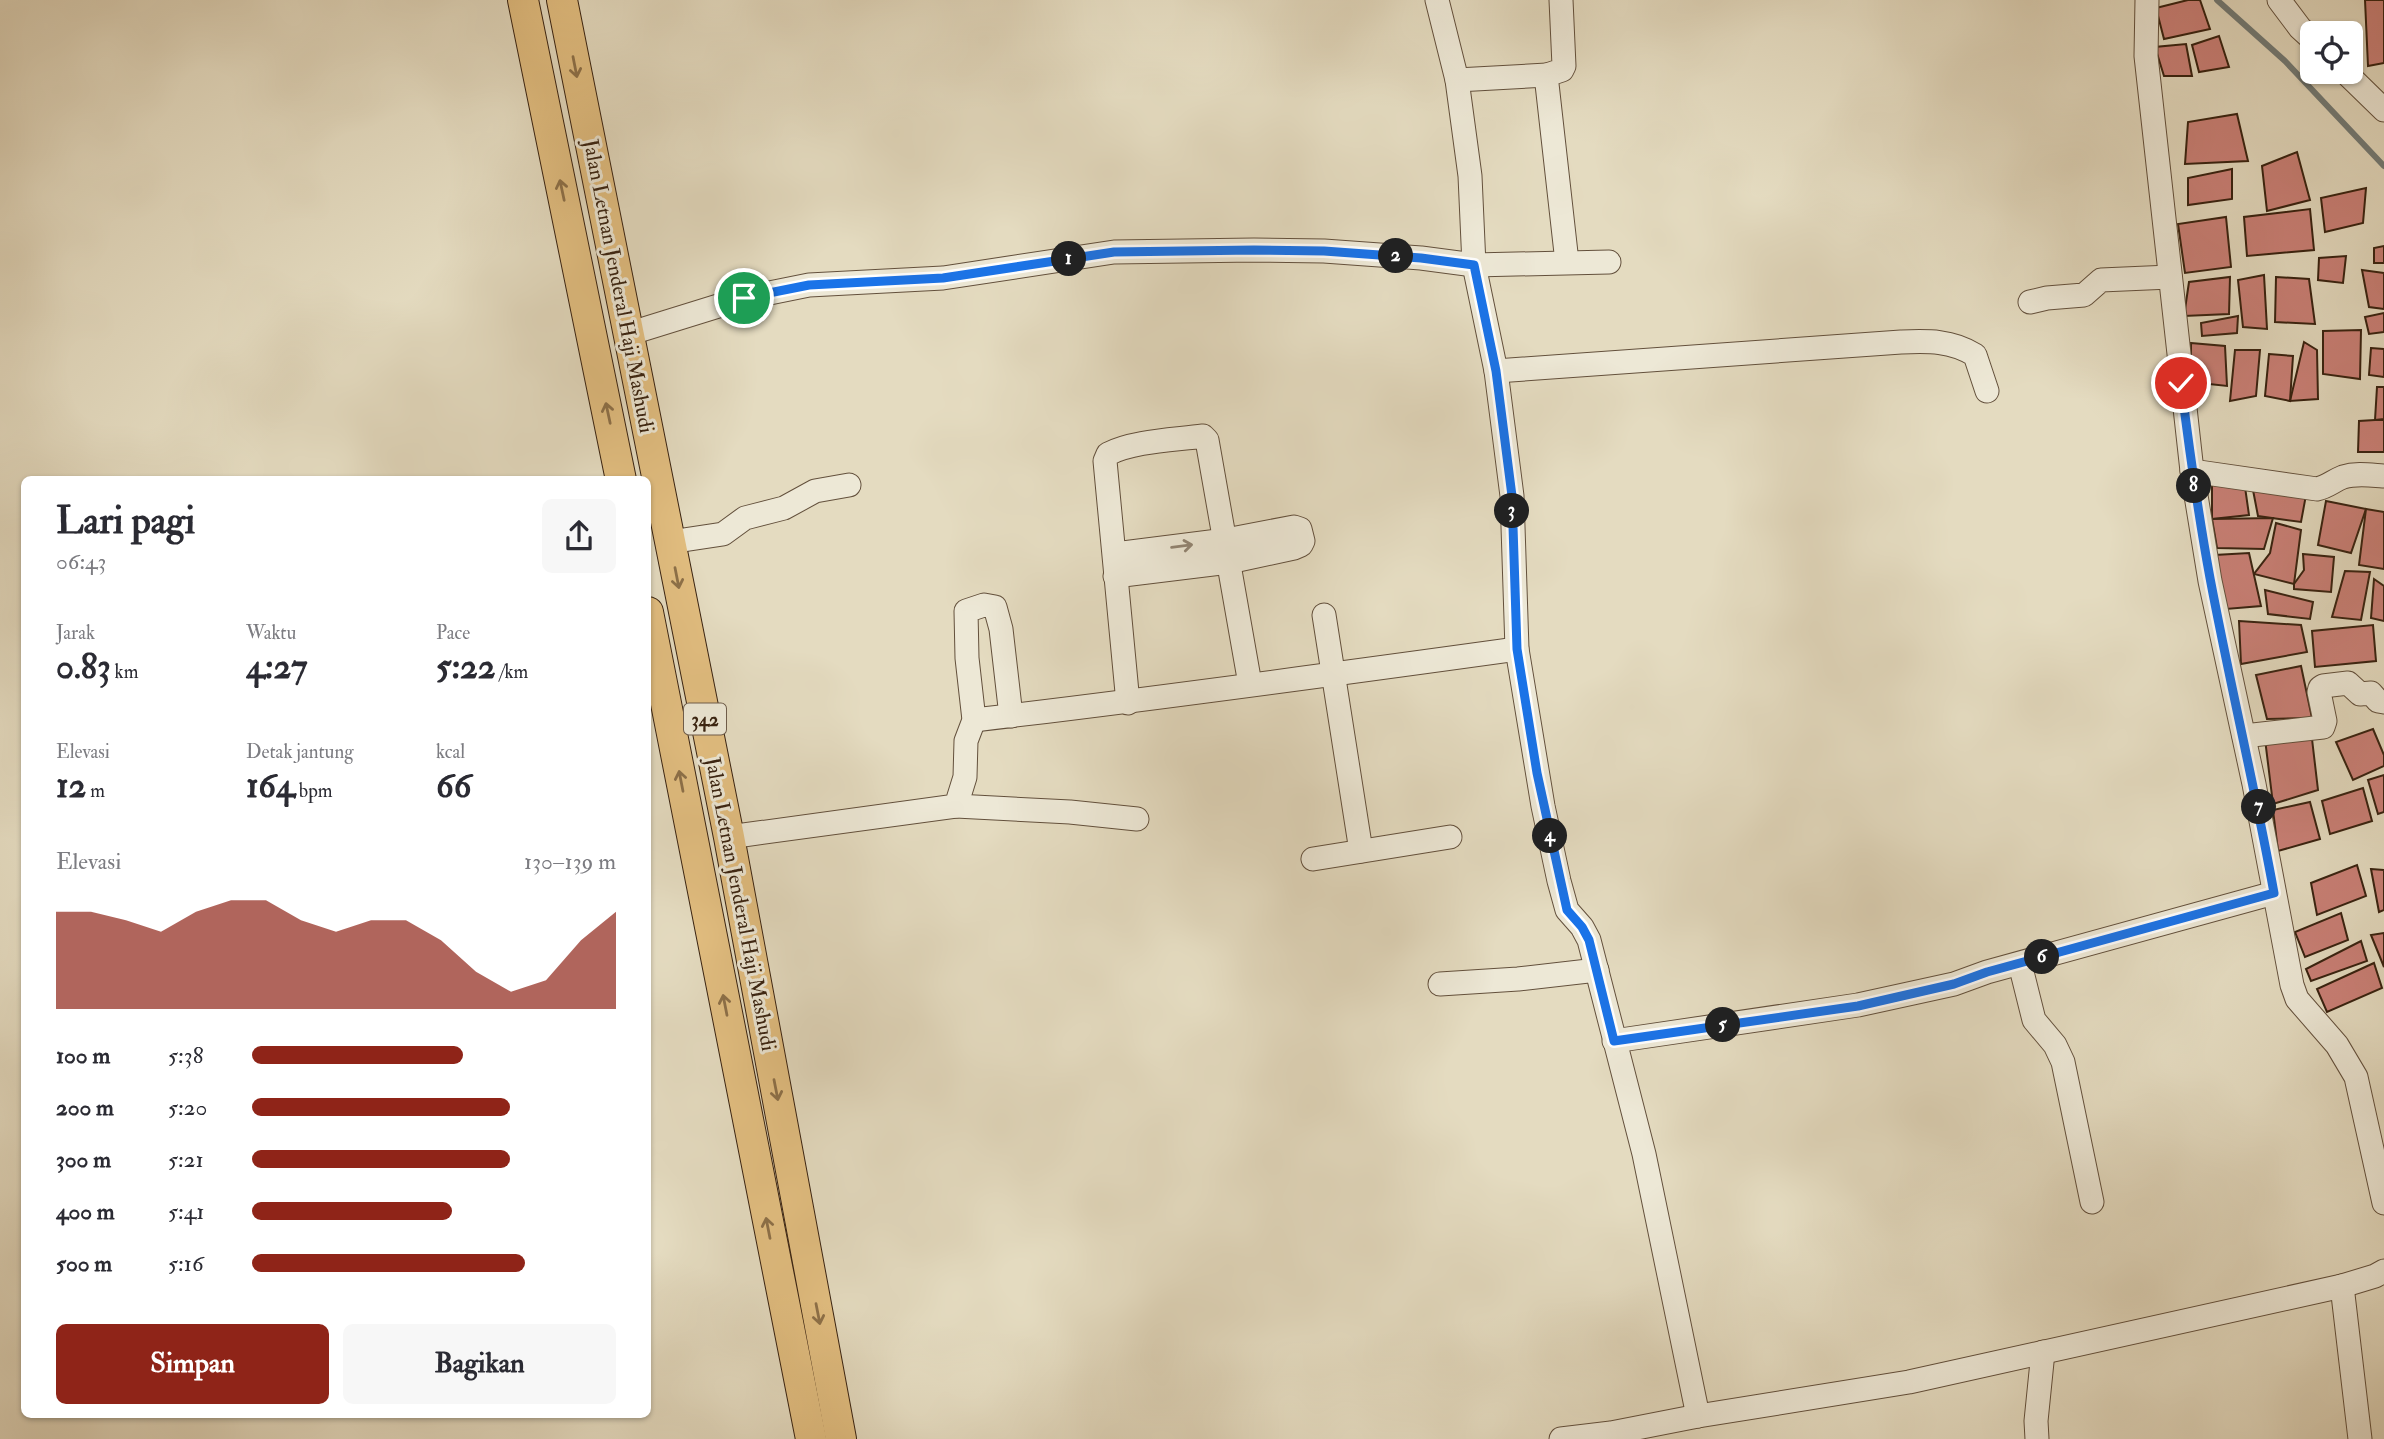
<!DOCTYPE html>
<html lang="id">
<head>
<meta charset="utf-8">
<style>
  body { margin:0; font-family:"IM FELL Double Pica",serif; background:#f7f7f7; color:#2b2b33; height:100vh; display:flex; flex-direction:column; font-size:26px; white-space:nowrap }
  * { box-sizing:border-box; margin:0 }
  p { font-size:23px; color:#7c7c81 }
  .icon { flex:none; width:38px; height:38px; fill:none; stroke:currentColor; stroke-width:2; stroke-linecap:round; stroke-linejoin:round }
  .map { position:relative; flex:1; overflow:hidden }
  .side { position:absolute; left:21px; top:476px; width:630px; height:942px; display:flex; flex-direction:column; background:#fff; border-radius:10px; box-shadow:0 2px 5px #0004 }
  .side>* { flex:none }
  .tools { position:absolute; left:2300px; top:21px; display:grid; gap:14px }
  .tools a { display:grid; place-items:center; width:63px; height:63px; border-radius:10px; background:#fff; box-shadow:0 2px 5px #0004; font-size:35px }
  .pin { position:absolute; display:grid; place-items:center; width:60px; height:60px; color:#fff; margin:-30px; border:4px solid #fff; border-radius:50%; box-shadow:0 2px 7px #0007 }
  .km { position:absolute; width:35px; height:35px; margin:-18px; border-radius:50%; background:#222; color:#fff; font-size:19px; line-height:35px; text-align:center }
  .round { display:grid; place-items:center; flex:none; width:74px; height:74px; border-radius:10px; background:#f7f7f7 }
  .headline { display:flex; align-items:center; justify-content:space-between; height:119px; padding:0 35px }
  h1 { font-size:38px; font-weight:700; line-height:52px }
  .figures { display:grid; grid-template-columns:repeat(3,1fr); gap:10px; height:119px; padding:7px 35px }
  .figures div { display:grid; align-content:center }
  .figures b { font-size:35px; font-weight:700 }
  .figures small { font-size:19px; font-weight:400 }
  .figures p { font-size:19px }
  .chart { height:196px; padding:14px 35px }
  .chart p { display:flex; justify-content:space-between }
  .chart svg { width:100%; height:126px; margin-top:7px; fill:#8f2418; opacity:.7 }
  .button { display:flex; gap:14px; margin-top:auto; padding:14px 35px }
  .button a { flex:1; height:80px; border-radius:10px; background:#8f2418; color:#fff; font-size:28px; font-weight:700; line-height:80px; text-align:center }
  .button a+a { background:#f7f7f7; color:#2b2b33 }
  ul { padding:0 35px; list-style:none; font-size:23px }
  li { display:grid; grid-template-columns:112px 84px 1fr; align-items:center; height:52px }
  li i { height:18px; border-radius:9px; background:#8f2418 }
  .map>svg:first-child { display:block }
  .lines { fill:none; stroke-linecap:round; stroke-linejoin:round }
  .stream { stroke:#737c78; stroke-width:6 }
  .building { fill:#ca8077; stroke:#382210; stroke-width:2 }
  .minor-casing { stroke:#63503c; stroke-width:25 }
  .major-casing { stroke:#382210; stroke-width:32 }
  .minor { stroke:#ede8d6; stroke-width:23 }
  .major { stroke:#e2be80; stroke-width:30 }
  .oneway { stroke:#8d7048 }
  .oneway2 { stroke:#928573 }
  .route-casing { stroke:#fff; stroke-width:14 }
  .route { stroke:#1a73e8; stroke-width:9 }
  .labels { text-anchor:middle; stroke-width:6; stroke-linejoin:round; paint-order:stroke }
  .shield { fill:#ede8d6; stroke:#6e5d4b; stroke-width:2 }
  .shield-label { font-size:19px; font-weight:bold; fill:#382210 }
  .street-label { font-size:21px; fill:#382210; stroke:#ede8d6 }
</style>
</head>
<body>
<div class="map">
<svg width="2384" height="1439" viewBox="0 0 2384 1439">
  <rect width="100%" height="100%" fill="#e4dbc0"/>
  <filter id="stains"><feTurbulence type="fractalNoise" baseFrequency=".00286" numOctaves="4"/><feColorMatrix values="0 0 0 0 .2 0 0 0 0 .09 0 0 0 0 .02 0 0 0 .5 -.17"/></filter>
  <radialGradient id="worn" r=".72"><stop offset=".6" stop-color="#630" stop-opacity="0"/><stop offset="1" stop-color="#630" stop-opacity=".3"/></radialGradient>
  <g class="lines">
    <path class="stream" d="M 2217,0 L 2285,61 L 2384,166"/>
  </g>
  <g class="building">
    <path d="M 2188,0 L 2200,0 L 2210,29 L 2164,39 L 2156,8 Z"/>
    <path d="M 2365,0 L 2384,0 L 2384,63 L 2368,66 Z"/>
    <path d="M 2219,36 L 2229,67 L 2199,72 L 2192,45 Z"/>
    <path d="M 2186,44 L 2192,76 L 2164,76 L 2155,47 Z"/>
    <path d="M 2237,114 L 2248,161 L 2185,164 L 2188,122 Z"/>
    <path d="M 2297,152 L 2310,200 L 2267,211 L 2262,166 Z"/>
    <path d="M 2232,169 L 2232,199 L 2188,205 L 2188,178 Z"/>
    <path d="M 2366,188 L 2363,223 L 2325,232 L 2321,198 Z"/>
    <path d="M 2310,209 L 2314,250 L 2247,256 L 2244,217 Z"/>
    <path d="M 2226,217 L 2231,267 L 2185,273 L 2178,224 Z"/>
    <path d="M 2384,246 L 2384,263 L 2374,263 L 2374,248 Z"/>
    <path d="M 2346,256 L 2343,283 L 2318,280 L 2319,258 Z"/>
    <path d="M 2362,270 L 2384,273 L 2384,309 L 2369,307 Z"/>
    <path d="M 2264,275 L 2267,329 L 2243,327 L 2238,280 Z"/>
    <path d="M 2230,277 L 2229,314 L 2184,316 L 2189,282 Z"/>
    <path d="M 2276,277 L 2309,279 L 2315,324 L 2275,322 Z"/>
    <path d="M 2384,313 L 2384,332 L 2369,334 L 2365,317 Z"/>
    <path d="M 2238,316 L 2237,333 L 2202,336 L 2201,323 Z"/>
    <path d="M 2361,330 L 2360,379 L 2323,374 L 2323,331 Z"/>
    <path d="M 2304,342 L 2317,350 L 2318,399 L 2290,401 Z"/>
    <path d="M 2191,343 L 2225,346 L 2227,386 L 2191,382 Z"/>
    <path d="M 2371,348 L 2384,349 L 2384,377 L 2369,375 Z"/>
    <path d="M 2235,350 L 2260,350 L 2256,396 L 2230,401 Z"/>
    <path d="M 2269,354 L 2293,356 L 2290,401 L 2265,396 Z"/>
    <path d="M 2377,387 L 2384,387 L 2384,419 L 2375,420 Z"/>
    <path d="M 2375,420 L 2384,420 L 2384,452 L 2358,452 L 2359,421 Z"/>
    <path d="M 2212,483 L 2245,487 L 2249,515 L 2212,519 Z"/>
    <path d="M 2253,490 L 2306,495 L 2301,522 L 2258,516 Z"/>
    <path d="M 2326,501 L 2366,509 L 2351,553 L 2318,545 Z"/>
    <path d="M 2366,509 L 2384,512 L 2384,569 L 2359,565 Z"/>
    <path d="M 2273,518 L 2264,549 L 2217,548 L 2212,519 Z"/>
    <path d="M 2276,523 L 2301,530 L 2294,584 L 2254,574 L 2270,553 Z"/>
    <path d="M 2249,553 L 2261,606 L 2226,609 L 2215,555 Z"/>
    <path d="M 2303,554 L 2334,557 L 2331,592 L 2294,589 L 2294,584 L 2304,570 Z"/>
    <path d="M 2345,571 L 2370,572 L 2361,620 L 2332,617 Z"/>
    <path d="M 2374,579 L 2384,586 L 2384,621 L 2371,618 Z"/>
    <path d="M 2265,590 L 2313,602 L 2310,619 L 2268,614 Z"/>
    <path d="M 2239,621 L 2301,625 L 2307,652 L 2241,664 Z"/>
    <path d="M 2373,625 L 2376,661 L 2315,667 L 2312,631 Z"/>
    <path d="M 2301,666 L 2312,718 L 2267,719 L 2256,675 Z"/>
    <path d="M 2373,729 L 2384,755 L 2384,766 L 2353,780 L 2336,742 Z"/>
    <path d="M 2265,739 L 2312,739 L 2318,790 L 2273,804 Z"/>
    <path d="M 2384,775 L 2384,812 L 2378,814 L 2368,780 Z"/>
    <path d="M 2363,788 L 2372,821 L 2330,834 L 2322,801 Z"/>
    <path d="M 2310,802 L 2320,839 L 2278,851 L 2273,810 Z"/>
    <path d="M 2357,865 L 2366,896 L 2317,915 L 2311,883 Z"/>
    <path d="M 2371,869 L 2384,870 L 2384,910 L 2379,912 Z"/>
    <path d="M 2341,913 L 2348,940 L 2305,957 L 2295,932 Z"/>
    <path d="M 2384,933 L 2384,967 L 2371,935 Z"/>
    <path d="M 2361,941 L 2367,961 L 2311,981 L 2306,969 Z"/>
    <path d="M 2374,963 L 2382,988 L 2327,1012 L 2317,989 Z"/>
  </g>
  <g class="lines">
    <defs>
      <g id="minor">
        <path d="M 1437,0 L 1457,80 L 1470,176 L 1474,265 L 1496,371 L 1512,496 L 1517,649 L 1543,806 L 1559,881 L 1567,910 L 1582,927 L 1589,940 L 1644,1154 L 1698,1416"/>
        <path d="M 1561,0 L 1564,66 L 1562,70 L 1547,75 L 1547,84 L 1567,262"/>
        <path d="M 2147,0 L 2146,56 L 2192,471 L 2210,581 L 2254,784 L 2292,985 L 2297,999 L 2337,1045 L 2356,1077 L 2384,1203"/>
        <path d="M 2279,0 L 2300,28 L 2312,39"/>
        <path d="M 2345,72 L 2384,110"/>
        <path d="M 1457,80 L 1547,75"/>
        <path d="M 2030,302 L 2047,298 L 2084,295 L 2101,280 L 2170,277"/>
        <path d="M 628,334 L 744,298 L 809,285 L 943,278 L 1114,252 L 1254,250 L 1324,251 L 1421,258 L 1474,265 L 1609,262"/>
        <path d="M 1496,371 L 1901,342 C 1928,341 1951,340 1975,355 L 1987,391"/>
        <path d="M 2192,471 L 2317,489 C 2327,487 2333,481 2343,477 C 2356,473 2369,475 2383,476"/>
        <path d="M 670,542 L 723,534 L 745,518 L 784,508 L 815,491 L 849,485"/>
        <path d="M 1115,554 L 1226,540 L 1294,527 L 1300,529 L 1303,541 L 1301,545 L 1294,548 L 1229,562 L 1115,576"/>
        <path d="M 1324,615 L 1361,851"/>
        <path d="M 1128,703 L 1105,461 L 1108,454 C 1133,441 1174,440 1203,436 L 1207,440 L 1250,684"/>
        <path d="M 974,720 C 1155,699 1336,674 1517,649"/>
        <path d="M 2244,736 L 2323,727 L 2325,721 L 2319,692 L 2320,688 L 2323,686 L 2348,683 L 2360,694 L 2371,693 L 2378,701 L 2384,702"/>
        <path d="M 956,806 L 1070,812 L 1137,819"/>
        <path d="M 729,837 L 956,806 L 965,777 L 966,741 L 974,720 L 967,658 L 966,611 L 984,605 L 995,607 L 1001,629 L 1011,716"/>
        <path d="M 1313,859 L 1450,837"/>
        <path d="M 2020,964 L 2034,1020 L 2055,1045 L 2063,1062 L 2092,1202"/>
        <path d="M 1440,984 L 1518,979 L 1597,970"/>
        <path d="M 1614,1041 L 1858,1005 L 1954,984 L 1987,972 L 2274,893"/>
        <path d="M 2342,1286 L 2360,1439"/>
        <path d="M 1561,1439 L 1611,1433 L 1698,1416 L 1909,1382 L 2342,1286 L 2375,1276 L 2384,1271"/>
        <path d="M 2037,1439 L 2036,1421 L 2043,1352"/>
      </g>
      <g id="major">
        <path d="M 523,0 L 621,480"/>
        <path d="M 562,0 L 729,837 L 841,1439"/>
        <path d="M 648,612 L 811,1439"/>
      </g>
    </defs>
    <use href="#minor" class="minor-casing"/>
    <use href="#major" class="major-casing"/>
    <use href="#minor" class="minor"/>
    <use href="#major" class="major"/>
  </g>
  <defs><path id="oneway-shaft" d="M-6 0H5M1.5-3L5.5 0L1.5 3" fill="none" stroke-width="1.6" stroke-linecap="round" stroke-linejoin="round" transform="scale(1.75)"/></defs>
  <g class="oneway">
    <use href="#oneway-shaft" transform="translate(575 67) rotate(79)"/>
    <use href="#oneway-shaft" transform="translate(562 190) rotate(-102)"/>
    <use href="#oneway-shaft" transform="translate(608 413) rotate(-102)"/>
    <use href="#oneway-shaft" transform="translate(677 578) rotate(79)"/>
    <use href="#oneway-shaft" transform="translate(681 781) rotate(-101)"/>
    <use href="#oneway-shaft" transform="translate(725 1005) rotate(-101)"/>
    <use href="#oneway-shaft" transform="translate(776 1090) rotate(79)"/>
    <use href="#oneway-shaft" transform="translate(768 1228) rotate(-101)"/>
    <use href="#oneway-shaft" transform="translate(818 1314) rotate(79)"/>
  </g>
  <use class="oneway2" href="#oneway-shaft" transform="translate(1182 546) rotate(-7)"/>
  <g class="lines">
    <defs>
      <path id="route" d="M 744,298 L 809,285 L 943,278 L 1114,252 L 1254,250 L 1324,251 L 1421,258 L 1474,265 L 1496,371 L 1512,496 L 1517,649 L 1537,773 L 1567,910 L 1582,927 L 1589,940 L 1614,1041 L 1858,1006 L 1954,984 L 1987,972 L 2274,893 C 2255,788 2230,684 2210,578 C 2198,513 2189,448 2181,383"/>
    </defs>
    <use href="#route" class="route-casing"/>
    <use href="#route" class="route"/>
  </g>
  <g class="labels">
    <rect class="shield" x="684" y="703.5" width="42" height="31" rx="5"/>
    <g class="shield-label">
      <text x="705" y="726">342</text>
    </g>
    <g class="street-label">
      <text transform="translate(619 286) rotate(79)" y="7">Jalan Letnan Jenderal Haji Mashudi</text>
      <text transform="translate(741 904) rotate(79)" y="7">Jalan Letnan Jenderal Haji Mashudi</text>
    </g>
  </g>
  <rect width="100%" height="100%" filter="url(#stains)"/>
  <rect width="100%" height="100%" fill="url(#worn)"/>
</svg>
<div class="tools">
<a><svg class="icon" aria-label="locate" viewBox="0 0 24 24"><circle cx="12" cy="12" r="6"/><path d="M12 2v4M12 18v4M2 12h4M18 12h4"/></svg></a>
</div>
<div class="pin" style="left:744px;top:298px;background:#1e9e55"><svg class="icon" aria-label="arrive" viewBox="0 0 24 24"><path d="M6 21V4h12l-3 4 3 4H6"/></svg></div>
<div class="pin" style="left:2181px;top:383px;background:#d93025"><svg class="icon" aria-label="check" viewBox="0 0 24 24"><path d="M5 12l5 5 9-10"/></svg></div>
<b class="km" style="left:1069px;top:259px">1</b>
<b class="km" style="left:1396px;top:256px">2</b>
<b class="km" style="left:1512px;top:511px">3</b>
<b class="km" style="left:1550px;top:836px">4</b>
<b class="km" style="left:1723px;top:1025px">5</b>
<b class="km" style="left:2042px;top:957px">6</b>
<b class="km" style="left:2259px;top:807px">7</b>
<b class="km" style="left:2194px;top:486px">8</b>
<section class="side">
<div class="headline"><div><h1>Lari pagi</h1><p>06:43</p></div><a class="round"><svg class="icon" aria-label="share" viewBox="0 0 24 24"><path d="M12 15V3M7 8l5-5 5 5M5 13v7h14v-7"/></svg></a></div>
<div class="figures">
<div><p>Jarak</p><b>0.83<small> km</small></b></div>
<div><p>Waktu</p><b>4:27</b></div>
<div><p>Pace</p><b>5:22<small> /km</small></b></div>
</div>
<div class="figures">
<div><p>Elevasi</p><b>12<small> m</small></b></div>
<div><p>Detak jantung</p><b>164<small> bpm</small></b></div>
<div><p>kcal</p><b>66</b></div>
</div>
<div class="chart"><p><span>Elevasi</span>130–139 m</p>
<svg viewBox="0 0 160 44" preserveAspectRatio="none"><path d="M0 44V10L10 10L20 13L30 17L40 10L50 6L60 6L70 13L80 17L90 13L100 13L110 20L120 31L130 38L140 34L150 20L160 10V44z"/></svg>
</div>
<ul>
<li><b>100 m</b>5:38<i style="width:58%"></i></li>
<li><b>200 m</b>5:20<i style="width:71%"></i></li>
<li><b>300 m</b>5:21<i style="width:71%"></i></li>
<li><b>400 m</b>5:41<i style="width:55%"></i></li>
<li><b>500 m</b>5:16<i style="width:75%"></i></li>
</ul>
<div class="button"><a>Simpan</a><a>Bagikan</a></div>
</section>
</div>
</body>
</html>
